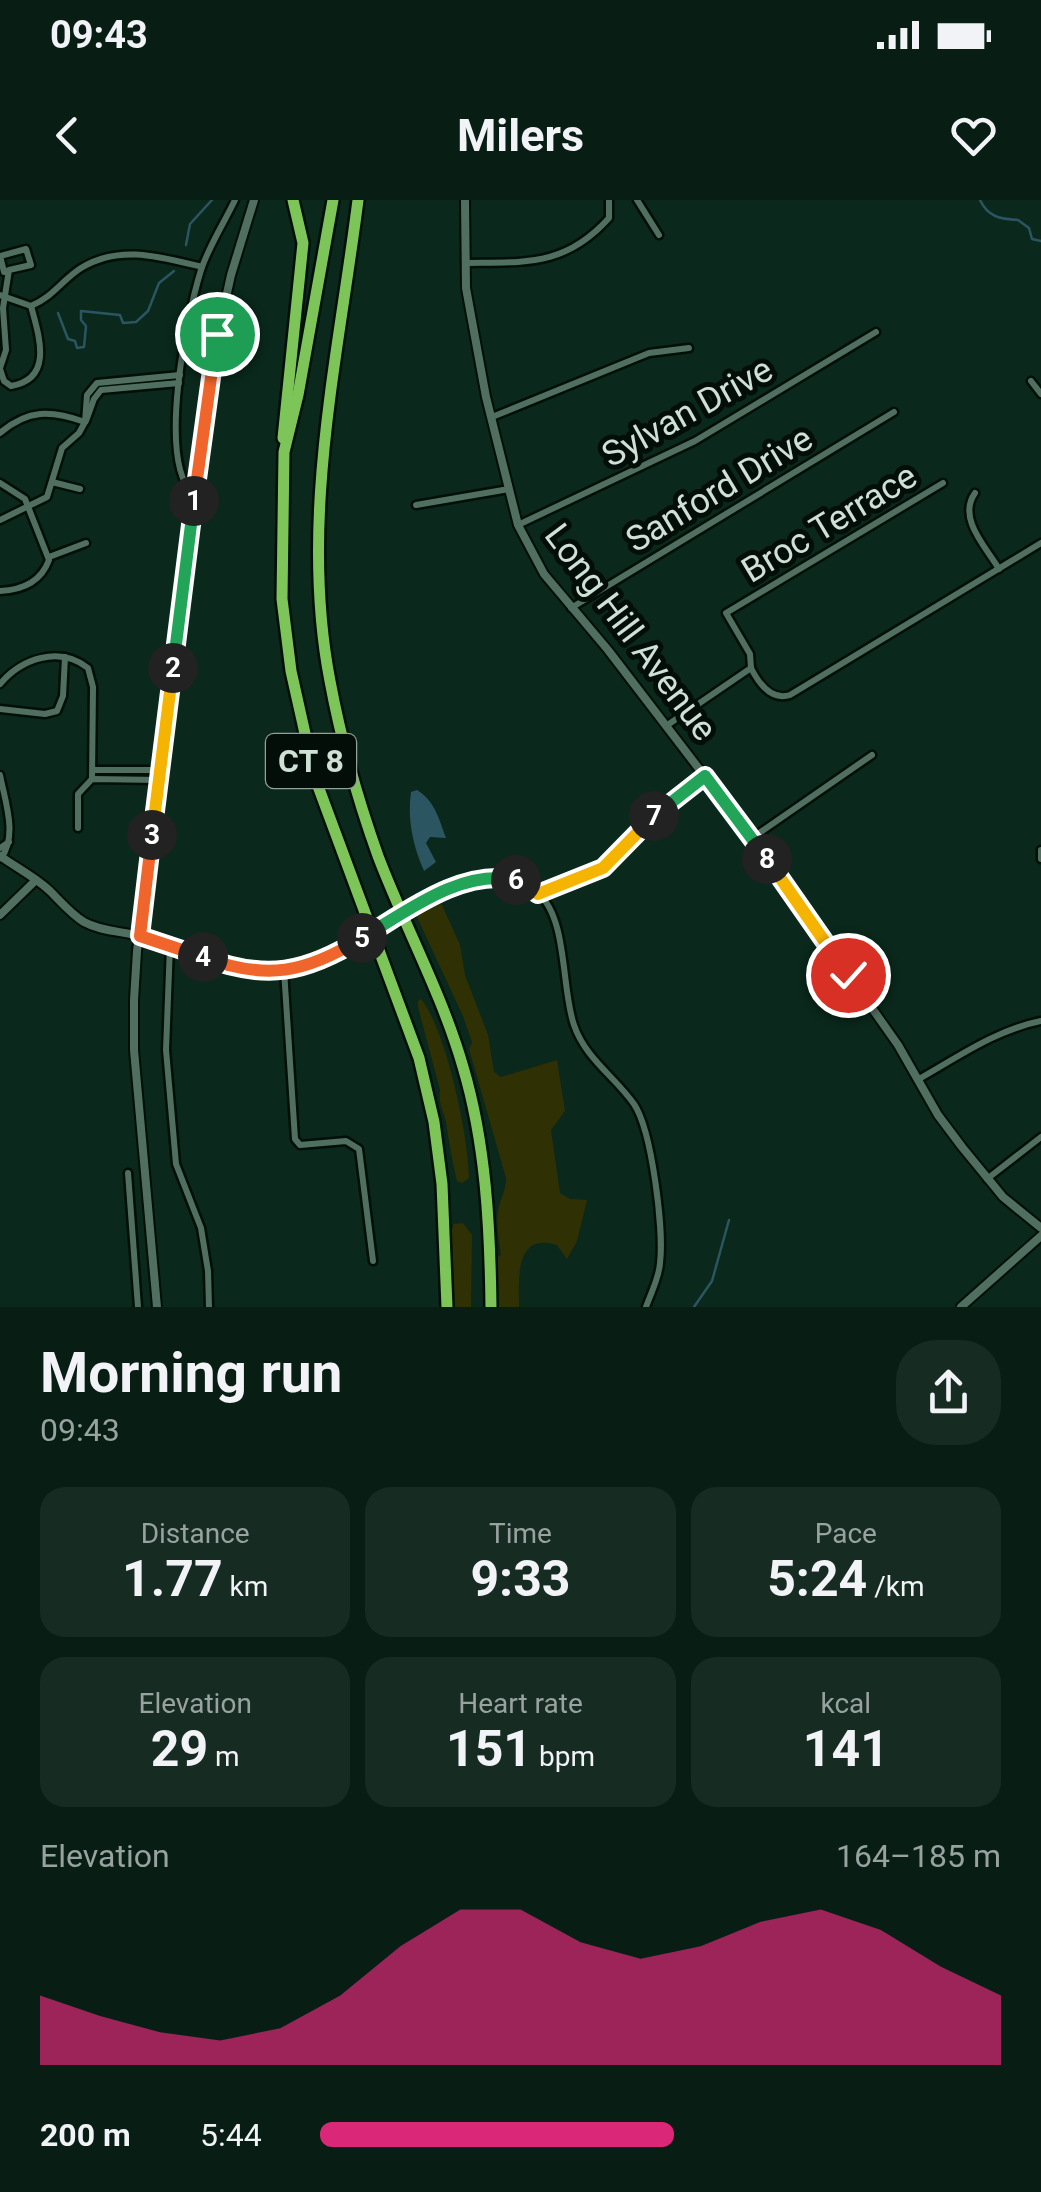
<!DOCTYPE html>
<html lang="en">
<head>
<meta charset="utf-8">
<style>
  body { margin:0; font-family:Roboto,sans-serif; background:#162b22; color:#f1f3f6; height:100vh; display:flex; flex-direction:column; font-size:38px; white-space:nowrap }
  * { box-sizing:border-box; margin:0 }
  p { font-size:32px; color:#98a2a0 }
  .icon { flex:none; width:55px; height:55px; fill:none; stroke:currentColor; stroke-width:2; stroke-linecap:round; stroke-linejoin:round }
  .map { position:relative; height:1107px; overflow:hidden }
  .sheet { display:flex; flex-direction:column; background:#081e14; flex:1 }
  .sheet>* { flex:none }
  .pin { position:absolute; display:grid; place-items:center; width:85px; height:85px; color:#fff; margin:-42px; border:5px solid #fff; border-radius:50%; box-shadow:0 2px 10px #0007 }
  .km { position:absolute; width:50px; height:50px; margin:-25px; border-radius:50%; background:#222; color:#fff; font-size:28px; line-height:50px; text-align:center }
  .round { display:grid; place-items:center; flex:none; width:105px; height:105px; border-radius:40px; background:#162b22 }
  .headline { display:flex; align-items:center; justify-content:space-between; height:170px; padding:0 40px }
  h1 { font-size:55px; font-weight:700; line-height:75px }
  .stats { display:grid; grid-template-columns:repeat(3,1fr); gap:15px; height:170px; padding:10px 40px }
  .stats div { display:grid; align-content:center; border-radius:25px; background:#162b22; text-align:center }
  .stats b { font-size:50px; font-weight:700 }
  .stats small { font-size:28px; font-weight:400 }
  .stats p { font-size:28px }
  .chart { height:280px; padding:20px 40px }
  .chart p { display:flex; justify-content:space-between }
  .chart svg { width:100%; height:180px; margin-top:10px; fill:#db2777; opacity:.7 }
  ul { padding:0 40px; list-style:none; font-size:32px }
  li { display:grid; grid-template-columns:160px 120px 1fr; align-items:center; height:75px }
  li i { height:25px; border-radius:12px; background:#db2777 }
  .status { display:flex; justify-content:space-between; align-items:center; height:70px; padding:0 50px; background:#081e14; direction:ltr }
  .status svg { height:28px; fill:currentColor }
  header { display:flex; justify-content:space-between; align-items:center; height:130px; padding:0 40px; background:#081e14; font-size:45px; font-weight:700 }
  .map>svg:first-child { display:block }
  .green { fill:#303005 }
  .water { fill:#2a5561 }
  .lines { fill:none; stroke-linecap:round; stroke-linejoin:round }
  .stream { stroke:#2a5561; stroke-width:2.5 }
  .street-casing { stroke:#000f07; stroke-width:11 }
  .secondary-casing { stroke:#000f07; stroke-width:12 }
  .highway-casing { stroke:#000f07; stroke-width:16 }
  .street { stroke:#506f60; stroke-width:6 }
  .secondary { stroke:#506f60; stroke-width:8 }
  .highway { stroke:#7dc459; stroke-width:11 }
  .secondary-bridge-casing { stroke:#000f07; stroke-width:12; stroke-linecap:butt }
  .secondary-bridge { stroke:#506f60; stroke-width:8 }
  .split-1-casing { stroke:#fff; stroke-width:20 }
  .split-2-casing { stroke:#fff; stroke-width:20 }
  .split-3-casing { stroke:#fff; stroke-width:20 }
  .split-4-casing { stroke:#fff; stroke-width:20 }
  .split-5-casing { stroke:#fff; stroke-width:20 }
  .split-6-casing { stroke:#fff; stroke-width:20 }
  .split-7-casing { stroke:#fff; stroke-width:20 }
  .split-8-casing { stroke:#fff; stroke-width:20 }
  .split-9-casing { stroke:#fff; stroke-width:20 }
  .split-1 { stroke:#f0652b; stroke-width:12 }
  .split-2 { stroke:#22a559; stroke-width:12 }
  .split-3 { stroke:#f5b400; stroke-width:12 }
  .split-4 { stroke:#f0652b; stroke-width:12 }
  .split-5 { stroke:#f0652b; stroke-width:12 }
  .split-6 { stroke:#22a559; stroke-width:12 }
  .split-7 { stroke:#f5b400; stroke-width:12 }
  .split-8 { stroke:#22a559; stroke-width:12 }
  .split-9 { stroke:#f5b400; stroke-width:12 }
  .labels { text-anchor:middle; stroke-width:10; stroke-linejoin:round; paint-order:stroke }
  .shield { fill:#030e08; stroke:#92a199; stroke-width:2.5 }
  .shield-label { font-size:32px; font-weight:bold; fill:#cfe0d7 }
  .street-label { font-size:35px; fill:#cfe0d7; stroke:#030e08 }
</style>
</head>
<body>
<div class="status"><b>09:43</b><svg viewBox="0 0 49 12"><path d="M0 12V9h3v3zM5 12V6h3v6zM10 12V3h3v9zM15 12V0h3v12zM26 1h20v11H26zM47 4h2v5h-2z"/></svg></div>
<header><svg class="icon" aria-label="back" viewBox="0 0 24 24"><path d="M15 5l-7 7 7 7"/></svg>Milers<svg class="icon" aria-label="heart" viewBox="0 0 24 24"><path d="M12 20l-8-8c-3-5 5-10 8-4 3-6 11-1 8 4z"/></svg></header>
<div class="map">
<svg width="1041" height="1107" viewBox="0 0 1041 1107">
  <rect width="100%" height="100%" fill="#0a281b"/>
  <g class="green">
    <path d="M 436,702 L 442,705 L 460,745 L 465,775 L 488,835 L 494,872 L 501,877 L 557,860 L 565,911 L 551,930 L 560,993 L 570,999 L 587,1000 L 577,1041 L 567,1059 L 557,1045 C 514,1032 519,1080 519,1107 L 497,1107 L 496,1058 L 501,1055 C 499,1040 496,1026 498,1011 C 500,999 506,991 506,978 L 469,849 L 472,842 L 463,816 L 415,713 Z"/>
    <path d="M 421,799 C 446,829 469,938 469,978 L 462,983 L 457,981 C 452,961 449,942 446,922 C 443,909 438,904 440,890 L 418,807 L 418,801 Z"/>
    <path d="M 463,1023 L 472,1035 L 471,1107 L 454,1107 L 451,1031 L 454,1024 Z"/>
  </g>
  <path class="water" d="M 417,590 C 435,601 439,619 446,638 L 430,637 L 426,643 L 436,662 L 424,671 C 413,646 407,619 411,592 Z"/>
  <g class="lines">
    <g class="stream">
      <path d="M 980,0 C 988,17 1000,19 1018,20 L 1029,28 L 1032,39 L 1041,41"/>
      <path d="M 186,45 L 190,24 L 212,0"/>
      <path d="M 58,113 L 68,139 L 75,141 L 77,148 L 84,147 L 86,126 L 81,120 L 81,111 L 120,115 L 123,123 L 136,122 L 148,111 L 159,83 L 174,71"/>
      <path d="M 694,1107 L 712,1081 L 729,1020"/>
    </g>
    <defs>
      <g id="street">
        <path d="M 637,0 L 659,35"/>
        <path d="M 465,63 C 525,62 565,67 609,18 L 609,0"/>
        <path d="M 0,95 L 31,106 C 53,97 62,80 81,68 C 120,44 161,57 202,67"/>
        <path d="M 0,168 L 6,150 L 3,108 L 9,70 L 31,65 L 26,49 L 0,56 L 4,72 L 9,70"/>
        <path d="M 0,169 L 4,181 L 11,186 C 54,179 39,136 31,106"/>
        <path d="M 1031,181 L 1041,194"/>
        <path d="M 492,217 L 649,153 L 689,148"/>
        <path d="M 86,221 L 94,199 L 101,190 L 179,183"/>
        <path d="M 85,222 L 87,195 L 97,183 L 180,175"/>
        <path d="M 0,233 C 28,209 51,210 85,222 L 79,233 L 62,248 L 47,297 L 0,320"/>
        <path d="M 52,282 L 80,289"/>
        <path d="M 0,283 L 25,299 L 49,360 C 41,382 22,390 0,391"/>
        <path d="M 975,293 C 957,318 986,347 999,369"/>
        <path d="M 194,295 C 156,262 187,115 201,70 C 209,46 224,23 235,0"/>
        <path d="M 416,305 L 509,289"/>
        <path d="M 518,325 L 695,241 L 876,132"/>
        <path d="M 49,357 L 86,343"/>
        <path d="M 571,408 L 894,212"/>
        <path d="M 751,468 C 759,484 771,501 790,495 L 1041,343"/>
        <path d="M 751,468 L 750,454 L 726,413 L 943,283"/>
        <path d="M 0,484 C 21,459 59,445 88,468 L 93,487 L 92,579"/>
        <path d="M 0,509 L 45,514 L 57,511 L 63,496 L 65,457"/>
        <path d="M 666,526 L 751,468"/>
        <path d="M 93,570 L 161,570"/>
        <path d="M 0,575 C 5,601 18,636 1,658"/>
        <path d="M 78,628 L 78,594 L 92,579 L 160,580"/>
        <path d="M 752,638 L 872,555"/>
        <path d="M 0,648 L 9,642"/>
        <path d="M 1041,650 L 1041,659"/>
        <path d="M 538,693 C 568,719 561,788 574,825 C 585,858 615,877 634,904 C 652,931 664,1030 660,1063 C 659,1078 651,1093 646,1107"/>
        <path d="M 170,745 L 166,850 L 176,964 L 201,1028 L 208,1071 L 209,1107"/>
        <path d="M 284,770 L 295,939 L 300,945 L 346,941 L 359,949 L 373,1061"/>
        <path d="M 919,879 C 958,857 996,830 1041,821"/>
        <path d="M 128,973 L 138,1107"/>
        <path d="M 987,979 L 1041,937"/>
      </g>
      <g id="secondary">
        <path d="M 465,0 L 466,88 L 486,197 L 518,325 L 544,374 L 608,450 L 752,638 L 898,845 L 938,915 L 962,947 L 1003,997 L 1041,1028"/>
        <path d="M 0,656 C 17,668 35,677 50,691 C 61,702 71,714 84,722 C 102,732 124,731 143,737 C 230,764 266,791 354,744"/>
        <path d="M 428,699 C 465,682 502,667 538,693 L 603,668 L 648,620 L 705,576"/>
        <path d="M 0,715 L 36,680"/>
        <path d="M 157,1107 L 134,850 L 134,800 L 137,751 L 210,170 L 231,75 L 254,0"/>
        <path d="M 961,1107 L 1041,1036"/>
      </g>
      <g id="highway">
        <path d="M 333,0 L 298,195 L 284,252 L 282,399 L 291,471 L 315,578 L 419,858 L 434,922 L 442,984 L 447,1107"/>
        <path d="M 358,0 C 338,159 299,321 330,481 C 341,540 358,600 378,656 C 405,727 442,794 463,867 C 486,944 490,1027 491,1107"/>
        <path d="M 283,238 L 303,43 L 293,0"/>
      </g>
    </defs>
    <use href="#street" class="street-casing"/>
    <use href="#secondary" class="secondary-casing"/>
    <use href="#highway" class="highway-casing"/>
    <use href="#street" class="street"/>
    <use href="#secondary" class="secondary"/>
    <use href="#highway" class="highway"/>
    <defs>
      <path id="secondary-bridge" d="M 354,744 L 428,699"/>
    </defs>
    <use href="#secondary-bridge" class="secondary-bridge-casing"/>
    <use href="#secondary-bridge" class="secondary-bridge"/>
  </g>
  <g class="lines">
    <defs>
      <path id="split-1" d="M 194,301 L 217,134"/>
      <path id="split-2" d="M 173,468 L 194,301"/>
      <path id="split-3" d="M 152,635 L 173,468"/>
      <path id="split-4" d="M 152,635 L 140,736 L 203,757"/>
      <path id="split-5" d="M 203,757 C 266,781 306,773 362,738"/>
      <path id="split-6" d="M 362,738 C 406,712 462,668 516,680"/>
      <path id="split-7" d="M 516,680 L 538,694 L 603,668 L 654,616"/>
      <path id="split-8" d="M 654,616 L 705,576 L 767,659"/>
      <path id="split-9" d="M 767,659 L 848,775"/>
    </defs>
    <use href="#split-1" class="split-1-casing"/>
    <use href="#split-2" class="split-2-casing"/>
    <use href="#split-3" class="split-3-casing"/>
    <use href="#split-4" class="split-4-casing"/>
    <use href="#split-5" class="split-5-casing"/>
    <use href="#split-6" class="split-6-casing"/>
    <use href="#split-7" class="split-7-casing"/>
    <use href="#split-8" class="split-8-casing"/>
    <use href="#split-9" class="split-9-casing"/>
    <use href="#split-1" class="split-1"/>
    <use href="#split-2" class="split-2"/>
    <use href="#split-3" class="split-3"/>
    <use href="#split-4" class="split-4"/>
    <use href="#split-5" class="split-5"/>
    <use href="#split-6" class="split-6"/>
    <use href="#split-7" class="split-7"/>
    <use href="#split-8" class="split-8"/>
    <use href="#split-9" class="split-9"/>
  </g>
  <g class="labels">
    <rect class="shield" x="266" y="534" width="90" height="54" rx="8"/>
    <g class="shield-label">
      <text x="311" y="572">CT 8</text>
    </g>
    <g class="street-label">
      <text transform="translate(687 212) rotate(-29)" y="12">Sylvan Drive</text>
      <text transform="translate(719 289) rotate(-31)" y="12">Sanford Drive</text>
      <text transform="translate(829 323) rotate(-31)" y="12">Broc Terrace</text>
      <text transform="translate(631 432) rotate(53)" y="12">Long Hill Avenue</text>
    </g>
  </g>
</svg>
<div class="pin" style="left:217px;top:134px;background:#1e9e55"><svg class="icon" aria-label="arrive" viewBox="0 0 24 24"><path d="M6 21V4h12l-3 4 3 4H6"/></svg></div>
<div class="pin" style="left:848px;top:775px;background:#d93025"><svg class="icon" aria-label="check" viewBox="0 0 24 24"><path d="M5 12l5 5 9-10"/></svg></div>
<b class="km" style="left:194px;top:301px">1</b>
<b class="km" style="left:173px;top:468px">2</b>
<b class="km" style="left:152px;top:635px">3</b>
<b class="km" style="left:203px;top:757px">4</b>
<b class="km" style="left:362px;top:738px">5</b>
<b class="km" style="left:516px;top:680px">6</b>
<b class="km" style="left:654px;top:616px">7</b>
<b class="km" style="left:767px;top:659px">8</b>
</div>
<section class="sheet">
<div class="headline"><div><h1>Morning run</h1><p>09:43</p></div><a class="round"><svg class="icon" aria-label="share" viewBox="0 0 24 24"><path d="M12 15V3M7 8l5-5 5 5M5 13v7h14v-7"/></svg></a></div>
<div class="stats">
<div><p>Distance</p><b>1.77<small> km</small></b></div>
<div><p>Time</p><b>9:33</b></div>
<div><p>Pace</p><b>5:24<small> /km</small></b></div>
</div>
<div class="stats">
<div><p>Elevation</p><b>29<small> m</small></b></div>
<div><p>Heart rate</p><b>151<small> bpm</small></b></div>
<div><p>kcal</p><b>141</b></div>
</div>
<div class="chart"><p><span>Elevation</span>164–185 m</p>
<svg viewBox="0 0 160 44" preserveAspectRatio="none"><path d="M0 44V27L10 32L20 36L30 38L40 35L50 27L60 15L70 6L80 6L90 14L100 18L110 15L120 9L130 6L140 11L150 20L160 27V44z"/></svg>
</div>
<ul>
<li><b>200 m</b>5:44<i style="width:52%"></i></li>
</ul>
</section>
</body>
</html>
